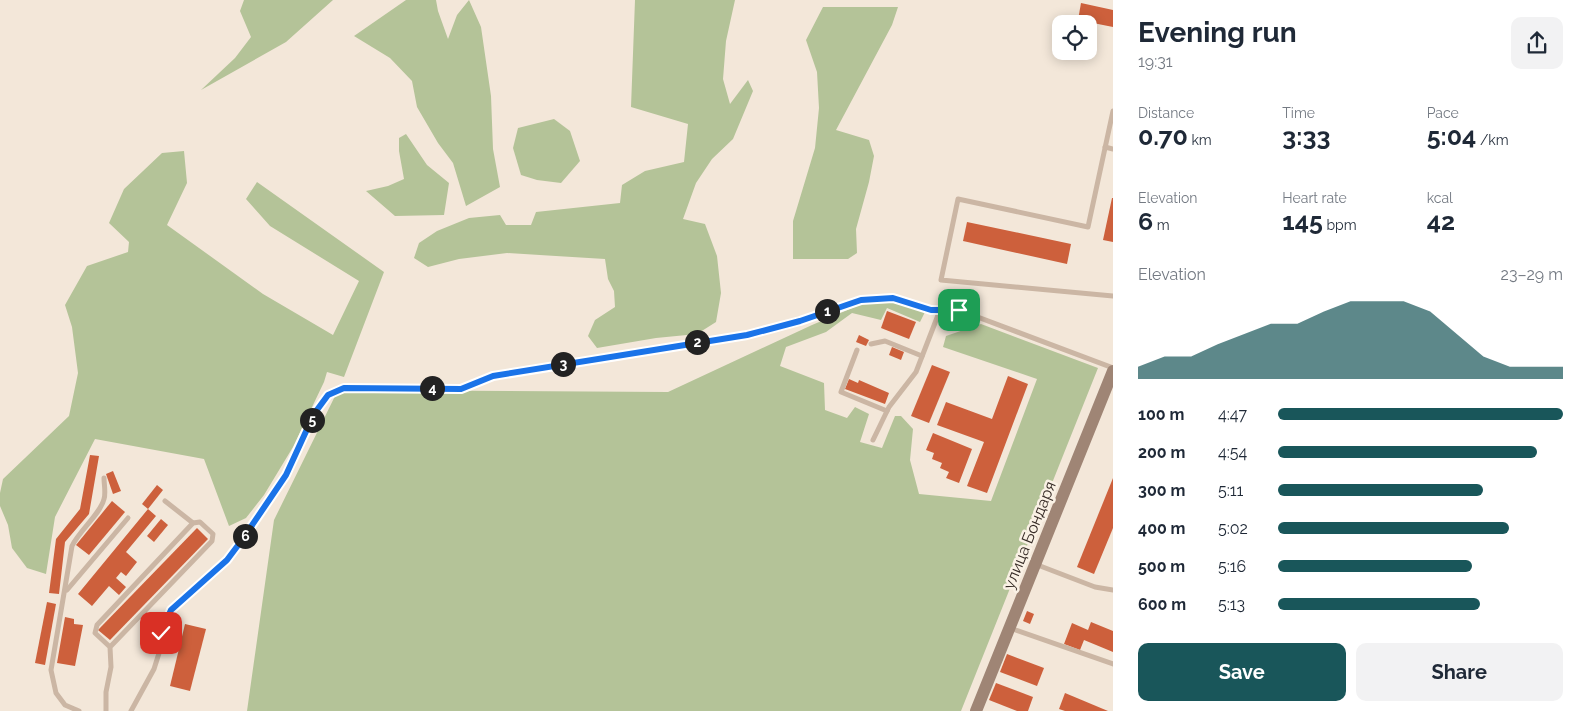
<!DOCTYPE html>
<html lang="en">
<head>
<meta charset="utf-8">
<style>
  body { margin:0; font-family:Raleway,sans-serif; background:#f2f2f3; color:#1f2937; height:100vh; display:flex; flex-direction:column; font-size:19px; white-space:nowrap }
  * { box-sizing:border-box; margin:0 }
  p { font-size:16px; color:#747a83 }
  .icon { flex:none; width:28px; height:28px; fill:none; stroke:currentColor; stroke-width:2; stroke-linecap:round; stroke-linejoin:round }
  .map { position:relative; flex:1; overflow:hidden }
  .drawer { display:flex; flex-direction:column; background:#fff; width:475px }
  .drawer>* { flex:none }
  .buttons { position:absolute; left:1052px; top:15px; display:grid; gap:10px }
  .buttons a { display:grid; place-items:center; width:45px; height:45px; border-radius:10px; background:#fff; box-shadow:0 2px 12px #0003; font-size:25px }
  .pin { position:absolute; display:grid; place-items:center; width:42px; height:42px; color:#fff; margin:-21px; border-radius:10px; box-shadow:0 2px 8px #0006 }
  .km { position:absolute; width:25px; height:25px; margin:-12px; border-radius:50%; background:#222; color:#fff; font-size:14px; line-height:25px; text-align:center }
  .round { display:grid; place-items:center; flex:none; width:52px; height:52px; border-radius:10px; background:#f2f2f3 }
  .summary { display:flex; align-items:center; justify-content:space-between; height:85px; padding:0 25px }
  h1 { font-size:28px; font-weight:700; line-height:38px }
  .figures { display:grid; grid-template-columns:repeat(3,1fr); gap:8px; height:85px; padding:5px 25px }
  .figures div { display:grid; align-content:center }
  .figures b { font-size:25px; font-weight:700 }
  .figures small { font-size:14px; font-weight:400 }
  .figures p { font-size:14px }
  .chart { height:140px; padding:10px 25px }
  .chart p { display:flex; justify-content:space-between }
  .chart svg { width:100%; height:90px; margin-top:5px; fill:#19565a; opacity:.7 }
  .cta { display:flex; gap:10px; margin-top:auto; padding:10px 25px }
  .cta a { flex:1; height:58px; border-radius:10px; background:#19565a; color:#fff; font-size:20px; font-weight:700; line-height:58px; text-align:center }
  .cta a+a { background:#f2f2f3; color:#1f2937 }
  ul { padding:0 25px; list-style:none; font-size:16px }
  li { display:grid; grid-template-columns:80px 60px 1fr; align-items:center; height:38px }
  li i { height:12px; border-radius:6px; background:#19565a }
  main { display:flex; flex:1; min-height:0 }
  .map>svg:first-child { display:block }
  .green { fill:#b4c398 }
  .building { fill:#cd603c }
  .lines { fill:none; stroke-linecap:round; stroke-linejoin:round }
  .service { stroke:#cbb6a4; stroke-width:5 }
  .secondary { stroke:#9f8575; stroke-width:12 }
  .route-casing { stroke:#fff; stroke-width:10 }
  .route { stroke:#1a73e8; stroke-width:6 }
  .labels { text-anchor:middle; stroke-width:5; stroke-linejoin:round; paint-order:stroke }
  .street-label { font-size:16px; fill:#362b26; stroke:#faf1e5 }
</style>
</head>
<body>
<main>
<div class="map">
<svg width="1113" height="711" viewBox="0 0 1113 711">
  <rect width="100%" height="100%" fill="#f3e7d9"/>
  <g class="green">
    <path d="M 244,0 L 333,0 L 286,42 L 201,90 L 235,58 L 251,37 L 240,11 Z"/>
    <path d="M 406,0 L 436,0 L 438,11 L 448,39 L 457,15 L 469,0 L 481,27 L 491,96 L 493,149 L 500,187 L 466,206 L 453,163 L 438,143 L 417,107 L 412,81 L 390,58 L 354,36 Z"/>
    <path d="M 635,0 L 735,0 L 726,41 L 723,79 L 730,104 L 748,80 L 753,91 L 733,139 L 712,159 L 696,183 L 683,219 L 705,224 L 717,256 L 721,293 L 716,322 L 697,334 L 656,338 L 597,348 L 588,336 L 595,320 L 615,307 L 614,291 L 608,279 L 605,259 L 507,253 L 459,259 L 428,267 L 414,258 L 419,243 L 437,231 L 469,218 L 500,215 L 506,225 L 531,225 L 536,212 L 620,203 L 622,185 L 645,171 L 684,162 L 688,124 L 631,107 Z"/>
    <path d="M 823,7 L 898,7 L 892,25 L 836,130 L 869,140 L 874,156 L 869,182 L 856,229 L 857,253 L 848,259 L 793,259 L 793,221 L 815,148 L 819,108 L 817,72 L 806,40 Z"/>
    <path d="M 554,119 L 570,131 L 580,161 L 561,183 L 537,180 L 521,175 L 513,148 L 518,128 Z"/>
    <path d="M 406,134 L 427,165 L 449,183 L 444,215 L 395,216 L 366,191 L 388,186 L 404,179 L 399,151 L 399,138 Z"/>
    <path d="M 184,151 L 187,183 L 167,225 L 263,294 L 333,335 L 359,281 L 270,226 L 246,199 L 257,182 L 384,272 L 344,377 L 327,372 L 324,382 L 293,447 L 264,495 L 246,518 L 229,526 L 204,459 L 95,439 L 55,517 L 46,574 L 27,568 L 12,548 L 8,525 L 0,506 L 0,493 L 3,479 L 69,416 L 78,373 L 72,327 L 65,305 L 87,266 L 128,252 L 129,242 L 109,223 L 124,189 L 162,153 Z"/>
    <path d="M 892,300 L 926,310 L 920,322 L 887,308 L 881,320 L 852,313 L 826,332 L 786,347 L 780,366 L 824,383 L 825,410 L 847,418 L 855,407 L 869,414 L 860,442 L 882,448 L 895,416 L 901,416 L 913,429 L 910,460 L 919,494 L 991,501 L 1037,379 L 943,347 L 946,336 L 981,324 L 1098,368 L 961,711 L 247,711 L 274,520 L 338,390 L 668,392 L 812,325 L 864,303 Z"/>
  </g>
  <g class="building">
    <path d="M 1081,3 L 1113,10 L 1113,27 L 1078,20 Z"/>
    <path d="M 1112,198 L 1113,198 L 1113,242 L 1103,240 Z"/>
    <path d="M 967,222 L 1071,244 L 1067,264 L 963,241 Z"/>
    <path d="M 887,311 L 916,322 L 909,339 L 881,328 Z"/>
    <path d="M 859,335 L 869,340 L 866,346 L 856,342 Z"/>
    <path d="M 892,347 L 904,352 L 901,360 L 889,355 Z"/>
    <path d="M 932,365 L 950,372 L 929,423 L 911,416 Z"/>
    <path d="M 1008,376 L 1028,384 L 987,493 L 967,486 L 984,442 L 937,425 L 946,402 L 992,419 Z"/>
    <path d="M 849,379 L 858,383 L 859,380 L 889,393 L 885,404 L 845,389 Z"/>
    <path d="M 933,433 L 972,449 L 959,483 L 946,478 L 949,472 L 940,468 L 942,463 L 932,459 L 934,453 L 926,450 Z"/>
    <path d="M 90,455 L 99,456 L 89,514 L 65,542 L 59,594 L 49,593 L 56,539 L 80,509 Z"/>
    <path d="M 113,471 L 121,491 L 113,494 L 106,474 Z"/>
    <path d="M 1113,478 L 1113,528 L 1094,574 L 1077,567 Z"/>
    <path d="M 157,485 L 163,490 L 148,509 L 142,504 Z"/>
    <path d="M 112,501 L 125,512 L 89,555 L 76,545 Z"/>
    <path d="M 148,509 L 156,516 L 126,552 L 137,562 L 126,576 L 121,572 L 116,578 L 126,587 L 119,595 L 109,586 L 92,606 L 78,594 Z"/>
    <path d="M 161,519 L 168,525 L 154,542 L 147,536 Z"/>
    <path d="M 197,528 L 208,539 L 110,640 L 98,630 Z"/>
    <path d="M 47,602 L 56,604 L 45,665 L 35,663 Z"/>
    <path d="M 1027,611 L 1034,614 L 1030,624 L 1023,621 Z"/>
    <path d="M 65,617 L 74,619 L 74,624 L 83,625 L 75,666 L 57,663 Z"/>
    <path d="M 1091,622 L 1113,631 L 1113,652 L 1084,640 L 1080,650 L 1064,644 L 1072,623 L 1088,630 Z"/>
    <path d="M 185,624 L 206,629 L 190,691 L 170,686 Z"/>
    <path d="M 1007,654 L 1044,668 L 1037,686 L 1000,672 Z"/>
    <path d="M 996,683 L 1033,697 L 1028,711 L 1017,711 L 989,700 Z"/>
    <path d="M 1065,693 L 1108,711 L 1065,711 L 1059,709 Z"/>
  </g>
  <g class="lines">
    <g class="service">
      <path d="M 1113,111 L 1088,227 L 958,199 L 941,280 L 1113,296"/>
      <path d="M 1105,147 L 1113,149"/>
      <path d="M 871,344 L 885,341 L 922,356"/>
      <path d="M 857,350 L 841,392 L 887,411"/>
      <path d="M 873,440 L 889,407 L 916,372 L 940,310"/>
      <path d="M 165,501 L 193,523"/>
      <path d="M 1035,564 L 1095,587 L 1113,590"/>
      <path d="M 67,590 L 128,518"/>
      <path d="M 144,613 L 161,633"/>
      <path d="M 1010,628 L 1113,664"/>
      <path d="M 79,711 L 65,705 L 56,693 L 51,670 L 72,546 C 79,531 101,513 104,499 C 106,493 104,484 104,478"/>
      <path d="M 106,711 L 106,692 L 111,667 L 110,647 L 95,633 L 97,625 L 193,523 L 200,522 L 213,534 L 212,541 L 110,647"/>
      <path d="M 131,711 L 154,669 L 160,650 L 161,633 L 171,610 L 227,560 L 242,540 L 286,475 L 314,414 L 328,395 L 344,388 L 461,389 L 493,376 L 747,335 L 800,321 L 861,301 L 893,298 L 931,310 L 959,310 L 1113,368"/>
    </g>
    <path class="secondary" d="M 976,711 L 1113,371"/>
  </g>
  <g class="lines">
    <defs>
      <path id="route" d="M 161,633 L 171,610 L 227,560 L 242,540 L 286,475 L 314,414 L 328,395 L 344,388 L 461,389 L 493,376 L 747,335 L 800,321 L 861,300 L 893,298 L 931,310 L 959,310"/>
    </defs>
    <use href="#route" class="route-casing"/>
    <use href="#route" class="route"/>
  </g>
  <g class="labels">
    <g class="street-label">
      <text transform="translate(1029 535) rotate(-68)" y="6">улица Бондаря</text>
    </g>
  </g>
</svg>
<div class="buttons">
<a><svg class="icon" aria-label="locate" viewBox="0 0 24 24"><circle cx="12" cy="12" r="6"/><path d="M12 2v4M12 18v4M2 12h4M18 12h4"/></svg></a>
</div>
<div class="pin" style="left:959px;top:310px;background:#1e9e55"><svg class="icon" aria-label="arrive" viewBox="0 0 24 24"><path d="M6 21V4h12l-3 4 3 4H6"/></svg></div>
<div class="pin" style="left:161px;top:633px;background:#d93025"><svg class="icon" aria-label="check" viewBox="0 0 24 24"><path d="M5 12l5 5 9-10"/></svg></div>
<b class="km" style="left:827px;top:311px">1</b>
<b class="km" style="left:697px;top:342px">2</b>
<b class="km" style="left:563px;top:364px">3</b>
<b class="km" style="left:432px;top:388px">4</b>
<b class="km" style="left:312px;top:420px">5</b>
<b class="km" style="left:245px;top:536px">6</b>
</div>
<section class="drawer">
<div class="summary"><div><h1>Evening run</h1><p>19:31</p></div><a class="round"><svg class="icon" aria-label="share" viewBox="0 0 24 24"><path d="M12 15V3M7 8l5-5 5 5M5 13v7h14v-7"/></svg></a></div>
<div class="figures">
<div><p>Distance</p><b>0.70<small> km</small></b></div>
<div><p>Time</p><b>3:33</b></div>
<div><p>Pace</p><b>5:04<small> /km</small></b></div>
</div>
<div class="figures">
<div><p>Elevation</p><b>6<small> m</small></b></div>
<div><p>Heart rate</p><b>145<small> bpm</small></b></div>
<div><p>kcal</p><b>42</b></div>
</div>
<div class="chart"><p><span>Elevation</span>23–29 m</p>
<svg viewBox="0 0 160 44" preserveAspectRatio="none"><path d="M0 44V38L10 33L20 33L30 27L40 22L50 17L60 17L70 11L80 6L90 6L100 6L110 11L120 22L130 33L140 38L150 38L160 38V44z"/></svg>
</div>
<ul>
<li><b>100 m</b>4:47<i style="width:100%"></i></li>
<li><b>200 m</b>4:54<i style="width:91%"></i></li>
<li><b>300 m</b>5:11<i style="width:72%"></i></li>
<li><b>400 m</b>5:02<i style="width:81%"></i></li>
<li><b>500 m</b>5:16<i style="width:68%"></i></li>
<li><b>600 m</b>5:13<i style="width:71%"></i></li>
</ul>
<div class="cta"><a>Save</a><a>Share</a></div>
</section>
</main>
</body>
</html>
